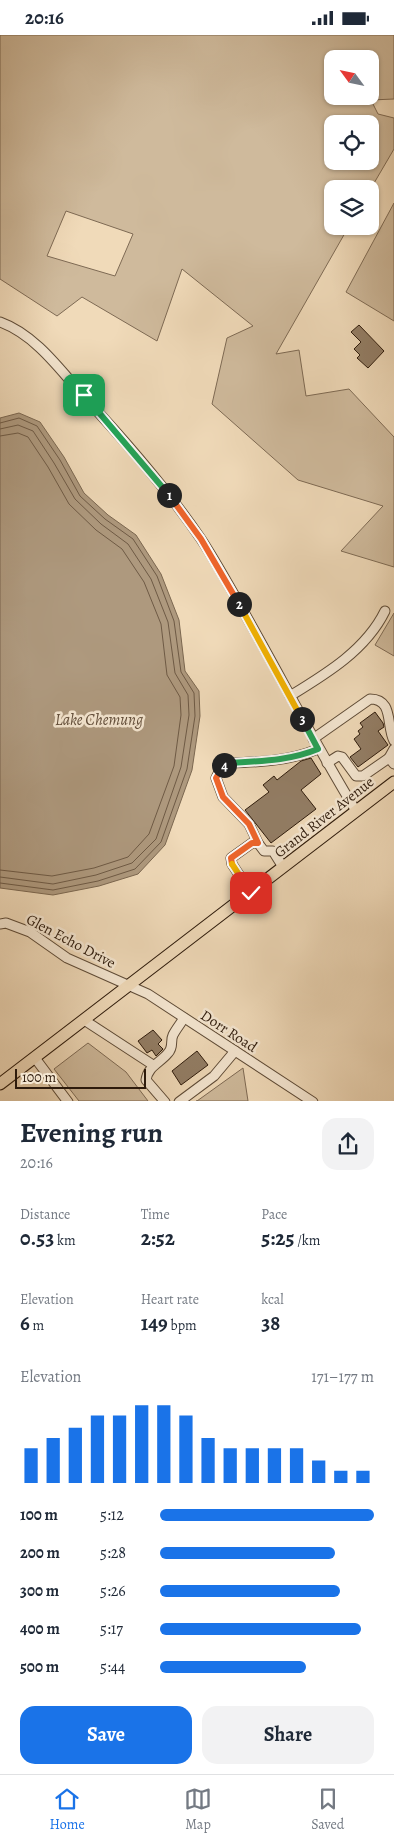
<!DOCTYPE html>
<html lang="en">
<head>
<meta charset="utf-8">
<style>
  body { margin:0; font-family:Alegreya,serif; background:#f2f2f3; color:#1f2937; height:100vh; display:flex; flex-direction:column; font-size:19px; white-space:nowrap }
  * { box-sizing:border-box; margin:0 }
  p { font-size:16px; color:#747a83 }
  .icon { flex:none; width:28px; height:28px; fill:none; stroke:currentColor; stroke-width:2; stroke-linecap:round; stroke-linejoin:round }
  .map { position:relative; height:1066px; overflow:hidden }
  .details { display:flex; flex-direction:column; background:#fff; flex:1 }
  .details>* { flex:none }
  .needle { width:32px; rotate:303deg }
  .tools { position:absolute; left:324px; top:15px; display:grid; gap:10px }
  .tools a { display:grid; place-items:center; width:55px; height:55px; border-radius:10px; background:#fff; box-shadow:0 1px 4px #0004; font-size:25px }
  .scale { position:absolute; left:15px; bottom:12px; width:131px; box-sizing:border-box; padding-left:5px; border:2px solid #2e1b0c; border-top:0; font-size:14px; line-height:18px; white-space:nowrap; color:#2e1b0c; -webkit-text-stroke:4px #f5e7d2; paint-order:stroke }
  .pin { position:absolute; display:grid; place-items:center; width:42px; height:42px; color:#fff; margin:-21px; border-radius:10px; box-shadow:0 2px 8px #0006 }
  .km { position:absolute; width:25px; height:25px; margin:-12px; border-radius:50%; background:#222; color:#fff; font-size:14px; line-height:25px; text-align:center }
  .round { display:grid; place-items:center; flex:none; width:52px; height:52px; border-radius:15px; background:#f2f2f3 }
  .overview { display:flex; align-items:center; justify-content:space-between; height:85px; padding:0 20px }
  h1 { font-size:28px; font-weight:600; line-height:38px }
  .figures { display:grid; grid-template-columns:repeat(3,1fr); gap:8px; height:85px; padding:5px 20px }
  .figures div { display:grid; align-content:center }
  .figures b { font-size:21px; font-weight:600 }
  .figures small { font-size:14px; font-weight:400 }
  .figures p { font-size:14px }
  .chart { height:140px; padding:10px 20px }
  .chart p { display:flex; justify-content:space-between }
  .chart svg { width:100%; height:90px; margin-top:5px; stroke:#1a73e8; stroke-width:6 }
  .button { display:flex; gap:10px; margin-top:auto; padding:10px 20px }
  .button a { flex:1; height:58px; border-radius:15px; background:#1a73e8; color:#fff; font-size:20px; font-weight:600; line-height:58px; text-align:center }
  .button a+a { background:#f2f2f3; color:#1f2937 }
  ul { padding:0 20px; list-style:none; font-size:16px }
  li { display:grid; grid-template-columns:80px 60px 1fr; align-items:center; height:38px }
  li i { height:12px; border-radius:6px; background:#1a73e8 }
  .status { display:flex; justify-content:space-between; align-items:center; height:35px; padding:0 25px; background:#fff; direction:ltr }
  .status svg { height:14px; fill:currentColor }
  .dock { display:flex; justify-content:space-around; align-items:center; height:70px; border-top:1px solid #e0e1e3; background:#fff; font-size:14px; color:#747a83 }
  .dock a { display:grid; justify-items:center; gap:2px }
  .dock .current { color:#1a73e8 }
  .map>svg:first-child { display:block }
  .green { fill:#cfba9c; stroke:#7e6a54; fill-rule:evenodd }
  .water { fill:#ae997e; stroke:#7b6750 }
  .lines { fill:none; stroke-linecap:round; stroke-linejoin:round }
  .shore { stroke:#6e5a45; stroke-width:1 }
  .building { fill:#937e66; stroke:#2e1b0c }
  .minor-casing { stroke:#5e4b37; stroke-width:11 }
  .major-casing { stroke:#2e1b0c; stroke-width:13 }
  .minor { stroke:#f5e7d2; stroke-width:9 }
  .major { stroke:#f0dab9; stroke-width:11 }
  .split-1-casing { stroke:#fff; stroke-width:10 }
  .split-2-casing { stroke:#fff; stroke-width:10 }
  .split-3-casing { stroke:#fff; stroke-width:10 }
  .split-4-casing { stroke:#fff; stroke-width:10 }
  .split-5-casing { stroke:#fff; stroke-width:10 }
  .split-6-casing { stroke:#fff; stroke-width:10 }
  .split-1 { stroke:#22a559; stroke-width:6 }
  .split-2 { stroke:#f0652b; stroke-width:6 }
  .split-3 { stroke:#f5b400; stroke-width:6 }
  .split-4 { stroke:#22a559; stroke-width:6 }
  .split-5 { stroke:#f0652b; stroke-width:6 }
  .split-6 { stroke:#f5b400; stroke-width:6 }
  .labels { text-anchor:middle; stroke-width:5; stroke-linejoin:round; paint-order:stroke }
  .street-label { font-size:15px; fill:#2e1b0c; stroke:#f5e7d2 }
  .water-label { font-size:16px; font-style:italic; fill:#614d3a; stroke:#f5e7d2 }
</style>
</head>
<body>
<div class="status"><b>20:16</b><svg viewBox="0 0 49 12"><path d="M0 12V9h3v3zM5 12V6h3v6zM10 12V3h3v9zM15 12V0h3v12zM26 1h20v11H26zM47 4h2v5h-2z"/></svg></div>
<div class="map">
<svg width="394" height="1067" viewBox="0 0 394 1067">
  <rect width="100%" height="100%" fill="#f0dab9"/>
  <filter id="stains"><feTurbulence type="fractalNoise" baseFrequency=".004" numOctaves="4"/><feColorMatrix values="0 0 0 0 .2 0 0 0 0 .09 0 0 0 0 .02 0 0 0 .5 -.17"/></filter>
  <radialGradient id="worn" r=".72"><stop offset=".6" stop-color="#630" stop-opacity="0"/><stop offset="1" stop-color="#630" stop-opacity=".3"/></radialGradient>
  <g class="green">
    <path d="M 0,0 L 394,0 L 394,64 L 371,65 L 378,79 L 394,83 L 394,114 L 370,155 L 370,154 L 332,154 L 332,191 L 349,191 L 276,319 L 299,315 L 306,361 L 349,354 L 394,402 L 394,532 L 341,516 L 383,471 L 298,445 L 212,369 L 227,303 L 253,291 L 182,234 L 157,306 L 82,262 L 57,281 L 0,244 ZM 332,24 L 370,24 L 370,61 L 332,61 ZM 332,89 L 370,89 L 370,126 L 332,126 ZM 66,176 L 133,199 L 115,241 L 47,221 Z"/>
    <path d="M 394,168 L 394,286 L 346,257 Z"/>
    <path d="M 394,578 L 394,621 L 375,610 Z"/>
    <path d="M 88,1008 L 126,1037 L 148,1066 L 79,1066 L 54,1034 Z"/>
    <path d="M 243,1033 L 248,1066 L 196,1066 L 197,1066 Z"/>
  </g>
  <path class="water" d="M 19,378 L 40,387 L 64,422 L 84,458 L 108,480 L 136,500 L 161,539 L 179,585 L 185,636 L 199,656 L 200,681 L 192,735 L 165,810 L 138,839 L 99,851 L 53,860 L 0,853 L 0,383 Z"/>
  <g class="lines">
    <g class="shore">
      <path d="M 0,388 L 19,383 L 37,391 L 60,425 L 80,461 L 105,484 L 133,504 L 157,541 L 174,586 L 181,637 L 194,658 L 195,681 L 187,734 L 161,807 L 135,834 L 98,846 L 53,855 L 0,848"/>
      <path d="M 0,394 L 18,390 L 33,396 L 54,428 L 75,464 L 101,489 L 128,509 L 151,544 L 168,587 L 175,638 L 188,660 L 189,680 L 181,732 L 156,804 L 132,828 L 96,840 L 53,849 L 0,842"/>
      <path d="M 0,401 L 18,398 L 28,402 L 48,432 L 69,469 L 96,495 L 122,514 L 144,547 L 161,589 L 167,640 L 180,662 L 181,680 L 174,731 L 149,799 L 128,822 L 94,833 L 52,841 L 0,835"/>
    </g>
  </g>
  <g class="building">
    <path d="M 359,290 L 384,316 L 368,333 L 357,323 L 360,320 L 354,314 L 361,307 L 351,297 Z"/>
    <path d="M 375,677 L 383,688 L 384,692 L 378,696 L 388,710 L 358,732 L 350,722 L 361,714 L 354,704 L 360,699 L 358,696 L 363,692 L 360,688 Z"/>
    <path d="M 311,723 L 321,739 L 301,755 L 316,774 L 271,808 L 245,775 L 269,757 L 263,750 L 274,741 L 277,745 L 301,726 Z"/>
    <path d="M 153,995 L 162,1005 L 158,1009 L 163,1014 L 156,1021 L 152,1015 L 147,1018 L 138,1006 Z"/>
    <path d="M 197,1016 L 208,1030 L 181,1050 L 172,1036 Z"/>
  </g>
  <g class="lines">
    <defs>
      <g id="minor">
        <path d="M 0,287 C 36,300 61,336 86,364 C 127,408 167,454 201,504 C 220,533 237,565 254,595 C 288,656 320,717 356,776"/>
        <path d="M 290,661 C 326,639 366,615 385,576"/>
        <path d="M 313,704 L 370,664 C 394,664 386,691 394,706"/>
        <path d="M 394,714 L 389,723 L 394,729"/>
        <path d="M 327,728 L 338,721 L 342,722 L 356,741 L 363,741 L 389,723"/>
        <path d="M 258,808 L 249,789 L 223,762 L 216,743 L 222,731 L 229,728 C 260,727 289,726 318,714"/>
        <path d="M 251,858 L 232,829 L 231,823 L 252,808 L 258,808 L 264,816 L 273,816 L 283,832"/>
        <path d="M 0,889 L 6,888 L 30,897 L 67,923 L 148,959 L 313,1067"/>
        <path d="M 84,985 L 153,1030"/>
        <path d="M 35,1023 L 68,1067"/>
        <path d="M 165,1067 L 146,1045 C 148,1031 160,1028 168,1018 C 174,1012 170,1006 173,1000 C 176,994 181,988 184,983"/>
        <path d="M 179,1067 L 214,1041 L 235,1016"/>
      </g>
      <path id="major" d="M 0,1049 L 394,747"/>
    </defs>
    <use href="#minor" class="minor-casing"/>
    <use href="#major" class="major-casing"/>
    <use href="#minor" class="minor"/>
    <use href="#major" class="major"/>
  </g>
  <g class="lines">
    <defs>
      <path id="split-1" d="M 84,360 L 169,460"/>
      <path id="split-2" d="M 169,460 L 201,504 L 239,569"/>
      <path id="split-3" d="M 239,569 L 302,684"/>
      <path id="split-4" d="M 224,730 L 229,728 C 260,726 289,726 318,714 L 302,684"/>
      <path id="split-5" d="M 224,730 L 216,743 L 223,762 L 249,789 L 258,808 L 252,808 L 231,823 L 232,829"/>
      <path id="split-6" d="M 232,829 L 251,858"/>
    </defs>
    <use href="#split-1" class="split-1-casing"/>
    <use href="#split-2" class="split-2-casing"/>
    <use href="#split-3" class="split-3-casing"/>
    <use href="#split-4" class="split-4-casing"/>
    <use href="#split-5" class="split-5-casing"/>
    <use href="#split-6" class="split-6-casing"/>
    <use href="#split-1" class="split-1"/>
    <use href="#split-2" class="split-2"/>
    <use href="#split-3" class="split-3"/>
    <use href="#split-4" class="split-4"/>
    <use href="#split-5" class="split-5"/>
    <use href="#split-6" class="split-6"/>
  </g>
  <g class="labels">
    <g class="street-label">
      <text transform="translate(324 782) rotate(-38)" y="5">Grand River Avenue</text>
      <text transform="translate(71 906) rotate(28)" y="5">Glen Echo Drive</text>
      <text transform="translate(229 996) rotate(33)" y="5">Dorr Road</text>
    </g>
    <g class="water-label">
      <text x="99" y="690">Lake Chemung</text>
    </g>
  </g>
  <rect width="100%" height="100%" filter="url(#stains)"/>
  <rect width="100%" height="100%" fill="url(#worn)"/>
</svg>
<div class="tools">
<a><svg class="needle" viewBox="-14 -14 28 28"><path d="M0-13l5 13h-10z" fill="#e53935"/><path d="M0 13l5-13h-10z" fill="#747a83"/></svg></a>
<a><svg class="icon" aria-label="locate" viewBox="0 0 24 24"><circle cx="12" cy="12" r="6"/><path d="M12 2v4M12 18v4M2 12h4M18 12h4"/></svg></a>
<a><svg class="icon" aria-label="layers" viewBox="0 0 24 24"><path d="M12 4l9 5-9 5-9-5zM3 14l9 5 9-5"/></svg></a>
</div>
<div class="scale">100 m</div>
<div class="pin" style="left:84px;top:360px;background:#1e9e55"><svg class="icon" aria-label="arrive" viewBox="0 0 24 24"><path d="M6 21V4h12l-3 4 3 4H6"/></svg></div>
<div class="pin" style="left:251px;top:858px;background:#d93025"><svg class="icon" aria-label="check" viewBox="0 0 24 24"><path d="M5 12l5 5 9-10"/></svg></div>
<b class="km" style="left:169px;top:460px">1</b>
<b class="km" style="left:239px;top:569px">2</b>
<b class="km" style="left:302px;top:684px">3</b>
<b class="km" style="left:224px;top:730px">4</b>
</div>
<section class="details">
<div class="overview"><div><h1>Evening run</h1><p>20:16</p></div><a class="round"><svg class="icon" aria-label="share" viewBox="0 0 24 24"><path d="M12 15V3M7 8l5-5 5 5M5 13v7h14v-7"/></svg></a></div>
<div class="figures">
<div><p>Distance</p><b>0.53<small> km</small></b></div>
<div><p>Time</p><b>2:52</b></div>
<div><p>Pace</p><b>5:25<small> /km</small></b></div>
</div>
<div class="figures">
<div><p>Elevation</p><b>6<small> m</small></b></div>
<div><p>Heart rate</p><b>149<small> bpm</small></b></div>
<div><p>kcal</p><b>38</b></div>
</div>
<div class="chart"><p><span>Elevation</span>171–177 m</p>
<svg viewBox="0 0 160 44" preserveAspectRatio="none"><path d="M5 44V27M15 44V22M25 44V17M35 44V11M45 44V11M55 44V6M65 44V6M75 44V11M85 44V22M95 44V27M105 44V27M115 44V27M125 44V27M135 44V33M145 44V38M155 44V38"/></svg>
</div>
<ul>
<li><b>100 m</b>5:12<i style="width:100%"></i></li>
<li><b>200 m</b>5:28<i style="width:82%"></i></li>
<li><b>300 m</b>5:26<i style="width:84%"></i></li>
<li><b>400 m</b>5:17<i style="width:94%"></i></li>
<li><b>500 m</b>5:44<i style="width:68%"></i></li>
</ul>
<div class="button"><a>Save</a><a>Share</a></div>
</section>
<nav class="dock">
<a class="current"><svg class="icon" aria-label="home" viewBox="0 0 24 24"><path d="M3 11l9-7 9 7M6 9v11h12V9"/></svg>Home</a>
<a><svg class="icon" aria-label="map" viewBox="0 0 24 24"><path d="M3 6l6-2 6 2 6-2v14l-6 2-6-2-6 2zM9 4v14M15 6v14"/></svg>Map</a>
<a><svg class="icon" aria-label="saved" viewBox="0 0 24 24"><path d="M7 4h10v16l-5-4-5 4z"/></svg>Saved</a>
</nav>
</body>
</html>
